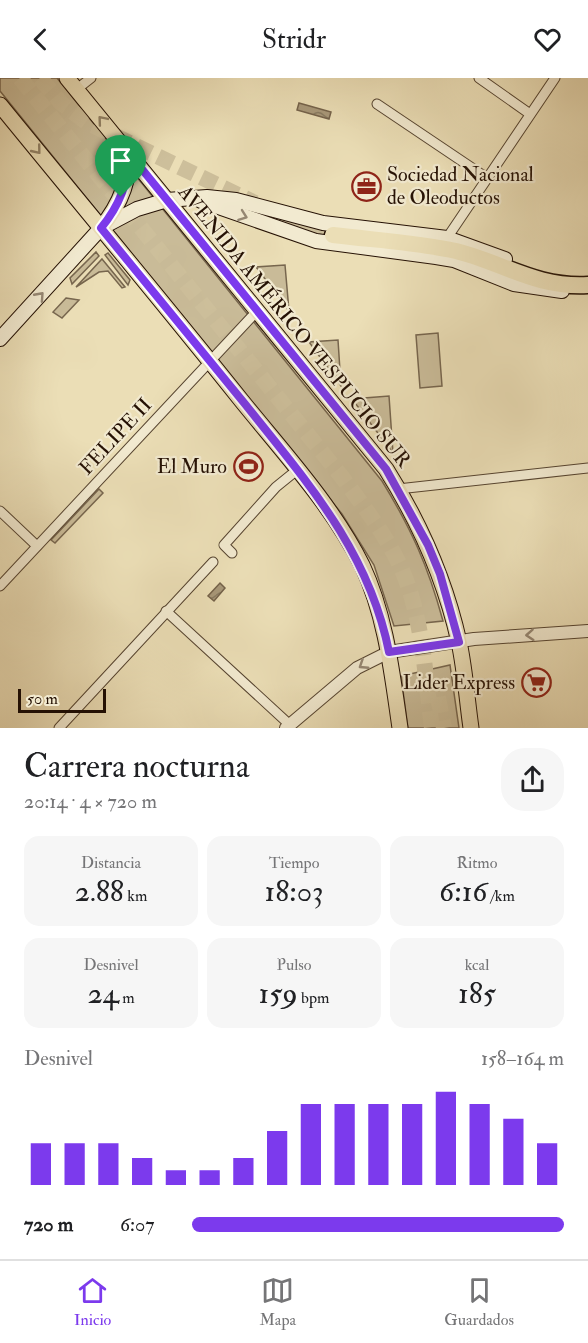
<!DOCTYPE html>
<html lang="es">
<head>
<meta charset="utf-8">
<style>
  body { margin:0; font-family:"IM FELL Double Pica",serif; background:#f6f6f6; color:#202124; height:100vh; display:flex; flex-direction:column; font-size:22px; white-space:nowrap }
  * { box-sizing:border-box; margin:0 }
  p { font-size:20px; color:#757577 }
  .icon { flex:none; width:33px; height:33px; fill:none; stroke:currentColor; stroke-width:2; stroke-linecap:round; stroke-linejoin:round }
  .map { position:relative; height:650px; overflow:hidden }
  .drawer { display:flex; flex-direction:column; background:#fff; flex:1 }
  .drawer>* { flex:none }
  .scale { position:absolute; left:18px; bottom:15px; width:88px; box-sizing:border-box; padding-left:6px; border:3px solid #251104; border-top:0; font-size:16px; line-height:21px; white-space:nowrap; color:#251104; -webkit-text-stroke:4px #f2ead0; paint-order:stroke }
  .pin { position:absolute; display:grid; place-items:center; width:51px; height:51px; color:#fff; margin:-62px -26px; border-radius:50% 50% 50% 0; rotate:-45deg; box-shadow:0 0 6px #0007 }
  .pin .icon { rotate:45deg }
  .round { display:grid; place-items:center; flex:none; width:63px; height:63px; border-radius:24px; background:#f6f6f6 }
  .head { display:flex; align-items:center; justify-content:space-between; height:102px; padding:0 24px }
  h1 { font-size:33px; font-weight:600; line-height:45px }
  .metrics { display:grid; grid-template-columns:repeat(3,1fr); gap:9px; height:102px; padding:6px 24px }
  .metrics div { display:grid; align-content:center; border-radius:15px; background:#f6f6f6; text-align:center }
  .metrics b { font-size:30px; font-weight:600 }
  .metrics small { font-size:16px; font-weight:400 }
  .metrics p { font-size:16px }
  .chart { height:168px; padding:12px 24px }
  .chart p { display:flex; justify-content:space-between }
  .chart svg { width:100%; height:108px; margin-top:6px; stroke:#7c3aed; stroke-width:6 }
  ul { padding:0 24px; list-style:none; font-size:20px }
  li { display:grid; grid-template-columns:96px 72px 1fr; align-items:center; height:45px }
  li i { height:15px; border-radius:8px; background:#7c3aed }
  header { display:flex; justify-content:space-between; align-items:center; height:78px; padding:0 24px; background:#fff; font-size:27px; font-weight:600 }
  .menu { display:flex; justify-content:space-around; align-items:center; height:84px; border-top:2px solid #e0e0e0; background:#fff; font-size:16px; color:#757577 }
  .menu a { display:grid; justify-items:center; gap:3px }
  .menu .active { color:#7c3aed }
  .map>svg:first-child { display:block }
  .green { fill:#c9bb98; stroke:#77664e; stroke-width:1.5 }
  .water { fill:url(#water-waves); stroke:#74624a; stroke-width:1.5 }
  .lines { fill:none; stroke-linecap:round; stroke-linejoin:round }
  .motorway-tunnel { stroke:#cdbf9b; stroke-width:16; stroke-dasharray:16 8; stroke-linecap:butt }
  .minor-casing { stroke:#564430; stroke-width:11 }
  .tertiary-casing { stroke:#564430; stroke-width:14 }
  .secondary-casing { stroke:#251104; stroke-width:16 }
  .primary-casing { stroke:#251104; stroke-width:17 }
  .motorway-casing { stroke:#251104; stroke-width:19 }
  .minor { stroke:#f2ead0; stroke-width:9 }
  .tertiary { stroke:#f2ead0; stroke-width:12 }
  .secondary { stroke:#f2ead0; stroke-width:14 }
  .primary { stroke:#ebdeb6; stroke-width:15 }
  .motorway { stroke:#ebdeb6; stroke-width:16 }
  .oneway { stroke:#928266 }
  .oneway2 { stroke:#968874 }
  .route-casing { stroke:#fff; stroke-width:12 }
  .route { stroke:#7c3aed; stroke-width:8 }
  .labels { text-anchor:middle; stroke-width:4.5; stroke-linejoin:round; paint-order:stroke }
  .poi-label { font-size:20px; fill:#251104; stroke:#f2ead0; text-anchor:end }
  .street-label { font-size:20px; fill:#251104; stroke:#f2ead0 }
</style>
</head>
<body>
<header><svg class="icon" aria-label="back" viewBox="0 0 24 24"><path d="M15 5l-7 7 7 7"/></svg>Stridr<svg class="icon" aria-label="heart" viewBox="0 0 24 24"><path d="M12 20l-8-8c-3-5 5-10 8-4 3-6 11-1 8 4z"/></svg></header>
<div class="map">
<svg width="588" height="650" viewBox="0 0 588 650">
  <defs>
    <pattern id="water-waves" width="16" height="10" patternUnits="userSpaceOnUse" patternTransform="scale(1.5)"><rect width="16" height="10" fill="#a89879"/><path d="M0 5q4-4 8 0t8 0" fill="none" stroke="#897b61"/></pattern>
  </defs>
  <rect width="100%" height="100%" fill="#ebdeb6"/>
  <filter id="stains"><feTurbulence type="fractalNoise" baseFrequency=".00333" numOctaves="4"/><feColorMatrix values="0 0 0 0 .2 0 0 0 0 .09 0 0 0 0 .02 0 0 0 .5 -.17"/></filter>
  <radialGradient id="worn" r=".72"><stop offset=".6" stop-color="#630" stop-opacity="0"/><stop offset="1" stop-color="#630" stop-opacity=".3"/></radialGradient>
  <g class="green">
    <path d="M 0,0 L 57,0 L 382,403 C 412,452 428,488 443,543 L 394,548 L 374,487 L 342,436 L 0,13 Z"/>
    <path d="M 222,124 L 331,151 L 330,161 Z"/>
    <path d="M 96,174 L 99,178 L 72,206 L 70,200 Z"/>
    <path d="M 108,175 L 130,202 L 128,207 L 105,177 Z"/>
    <path d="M 102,181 L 125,209 L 122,210 L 108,193 L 99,194 L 76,209 Z"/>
    <path d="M 285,187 L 289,233 L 256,189 Z"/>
    <path d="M 66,220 L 79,222 L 62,240 L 53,234 Z"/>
    <path d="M 438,255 L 442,308 L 420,310 L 416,257 Z"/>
    <path d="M 338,262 L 341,308 L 309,264 Z"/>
    <path d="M 389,318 L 393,375 L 352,321 Z"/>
    <path d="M 99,411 L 103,415 L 55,465 L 51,462 Z"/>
    <path d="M 450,587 L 459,650 L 408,650 L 401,598 Z"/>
  </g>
  <g class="water">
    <path d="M 299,25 L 331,34 L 329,41 L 297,32 Z"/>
    <path d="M 220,505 L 225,510 L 214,523 L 208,518 Z"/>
  </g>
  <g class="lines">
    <g class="motorway-tunnel">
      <path d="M 20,0 L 342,399 C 364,429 387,458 402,492 C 423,541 425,598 432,650"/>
      <path d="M 40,0 L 61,25 L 86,44 L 255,125"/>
      <path d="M 278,136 L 314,153 L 333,157"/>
      <path d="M 438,619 L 444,650"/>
    </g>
    <defs>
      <g id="minor">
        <path d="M 479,0 L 530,36"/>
        <path d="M 77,11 L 91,0"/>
        <path d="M 377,26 L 487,100"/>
        <path d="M 447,160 L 555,0"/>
        <path d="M 398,411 L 588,390"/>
        <path d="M 0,433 L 37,468"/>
        <path d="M 232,475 L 224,467 L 276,409 L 297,392"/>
        <path d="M 0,508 L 257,233"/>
        <path d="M 166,533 L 290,647"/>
        <path d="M 59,650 L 213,484"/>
      </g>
      <path id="tertiary" d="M 286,650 L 357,590 L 389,574 L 474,561 L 588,553"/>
      <g id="secondary">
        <path d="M 201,123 L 316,163 L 436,179 L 454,182 L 514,206 L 562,213"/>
        <path d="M 0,261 L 101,150 L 137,131 L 167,122 L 207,119 L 236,122 L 323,145 L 447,160 L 505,181"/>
      </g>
      <g id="primary">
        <path d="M 67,0 L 386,391 C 420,445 445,501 459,564 C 465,592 467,622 471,650"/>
        <path d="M 0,27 C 80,125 162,223 241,322 C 283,374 332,427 362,487 C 386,538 392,595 400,650"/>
        <path d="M 101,150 C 119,128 131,103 128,73"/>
      </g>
      <path id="motorway" d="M 333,157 C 373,162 416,164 456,173 C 504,185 536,210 588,207"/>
    </defs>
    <use href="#minor" class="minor-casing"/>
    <use href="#tertiary" class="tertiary-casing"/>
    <use href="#secondary" class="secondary-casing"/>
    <use href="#primary" class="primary-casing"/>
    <use href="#motorway" class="motorway-casing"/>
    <use href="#minor" class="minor"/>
    <use href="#tertiary" class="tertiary"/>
    <use href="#secondary" class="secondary"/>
    <use href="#primary" class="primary"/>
    <use href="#motorway" class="motorway"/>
  </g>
  <defs><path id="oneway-chevron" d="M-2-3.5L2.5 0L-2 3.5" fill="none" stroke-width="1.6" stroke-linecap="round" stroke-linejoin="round" transform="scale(1.5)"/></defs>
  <g class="oneway">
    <use href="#oneway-chevron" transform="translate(102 42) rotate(-130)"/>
    <use href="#oneway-chevron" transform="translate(37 72) rotate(51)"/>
  </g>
  <g class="oneway2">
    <use href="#oneway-chevron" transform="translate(243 138) rotate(20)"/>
    <use href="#oneway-chevron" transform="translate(40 218) rotate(-48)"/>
    <use href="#oneway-chevron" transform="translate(530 557) rotate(176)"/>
    <use href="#oneway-chevron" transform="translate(363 587) rotate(147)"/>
  </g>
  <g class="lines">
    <defs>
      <path id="route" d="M 128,74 L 386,391 L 428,467 L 440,496 L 459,564 L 389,574 C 369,473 307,404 245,326 C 197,267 149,209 101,150 C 119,128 130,103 128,74 Z"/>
    </defs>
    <use href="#route" class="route-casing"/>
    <use href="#route" class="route"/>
  </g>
  <defs>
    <symbol id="office-ring" viewBox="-11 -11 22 22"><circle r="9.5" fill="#f2ead0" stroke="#8f2418" stroke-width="1.5"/><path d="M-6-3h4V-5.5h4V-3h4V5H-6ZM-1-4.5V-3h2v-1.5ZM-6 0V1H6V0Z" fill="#8f2418"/></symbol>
    <symbol id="stadium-ring" viewBox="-11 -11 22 22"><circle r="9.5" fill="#f2ead0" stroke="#8f2418" stroke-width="1.5"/><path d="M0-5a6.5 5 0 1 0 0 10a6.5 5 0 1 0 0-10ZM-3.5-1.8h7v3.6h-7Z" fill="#8f2418"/></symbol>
    <symbol id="supermarket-ring" viewBox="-11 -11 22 22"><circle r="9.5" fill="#f2ead0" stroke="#8f2418" stroke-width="1.5"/><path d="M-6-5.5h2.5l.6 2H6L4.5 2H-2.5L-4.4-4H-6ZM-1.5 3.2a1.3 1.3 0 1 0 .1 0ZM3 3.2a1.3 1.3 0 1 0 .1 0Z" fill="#8f2418"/></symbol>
  </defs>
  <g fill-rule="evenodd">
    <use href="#office-ring" x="350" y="92" width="33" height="33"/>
    <use href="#stadium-ring" x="232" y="372" width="33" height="33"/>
    <use href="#supermarket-ring" x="520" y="588" width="33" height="33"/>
  </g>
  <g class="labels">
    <g class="poi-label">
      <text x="387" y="103" text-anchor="start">Sociedad Nacional<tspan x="387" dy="23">de Oleoductos</tspan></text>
      <text x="227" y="395">El Muro</text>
      <text x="515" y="611">Lider Express</text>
    </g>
    <g class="street-label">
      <text transform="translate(295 248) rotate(51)" y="7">AVENIDA AMÉRICO VESPUCIO SUR</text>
      <text transform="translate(115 358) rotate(-47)" y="7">FELIPE II</text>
    </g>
  </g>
  <rect width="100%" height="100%" filter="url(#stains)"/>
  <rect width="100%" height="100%" fill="url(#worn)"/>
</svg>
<div class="scale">50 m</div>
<div class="pin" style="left:121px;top:119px;background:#1e9e55"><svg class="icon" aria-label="arrive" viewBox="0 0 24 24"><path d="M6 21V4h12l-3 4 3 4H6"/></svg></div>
</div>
<section class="drawer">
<div class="head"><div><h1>Carrera nocturna</h1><p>20:14 · 4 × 720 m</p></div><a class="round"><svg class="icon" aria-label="share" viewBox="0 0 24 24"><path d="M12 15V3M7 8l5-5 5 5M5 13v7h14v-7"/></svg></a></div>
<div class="metrics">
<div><p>Distancia</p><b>2.88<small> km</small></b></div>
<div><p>Tiempo</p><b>18:03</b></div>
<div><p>Ritmo</p><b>6:16<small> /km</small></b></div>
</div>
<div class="metrics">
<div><p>Desnivel</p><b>24<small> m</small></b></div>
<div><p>Pulso</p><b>159<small> bpm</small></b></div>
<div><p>kcal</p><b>185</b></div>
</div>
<div class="chart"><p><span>Desnivel</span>158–164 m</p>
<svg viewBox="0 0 160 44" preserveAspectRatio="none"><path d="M5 44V27M15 44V27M25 44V27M35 44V33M45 44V38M55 44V38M65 44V33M75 44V22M85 44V11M95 44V11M105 44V11M115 44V11M125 44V6M135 44V11M145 44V17M155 44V27"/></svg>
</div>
<ul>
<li><b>720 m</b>6:07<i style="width:100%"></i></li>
</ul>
</section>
<nav class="menu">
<a class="active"><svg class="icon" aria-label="home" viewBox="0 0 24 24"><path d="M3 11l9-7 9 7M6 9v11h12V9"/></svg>Inicio</a>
<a><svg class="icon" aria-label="map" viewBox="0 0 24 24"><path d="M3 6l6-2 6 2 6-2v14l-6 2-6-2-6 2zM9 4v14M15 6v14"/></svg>Mapa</a>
<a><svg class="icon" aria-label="saved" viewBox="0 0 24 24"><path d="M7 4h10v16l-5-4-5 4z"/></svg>Guardados</a>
</nav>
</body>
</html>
